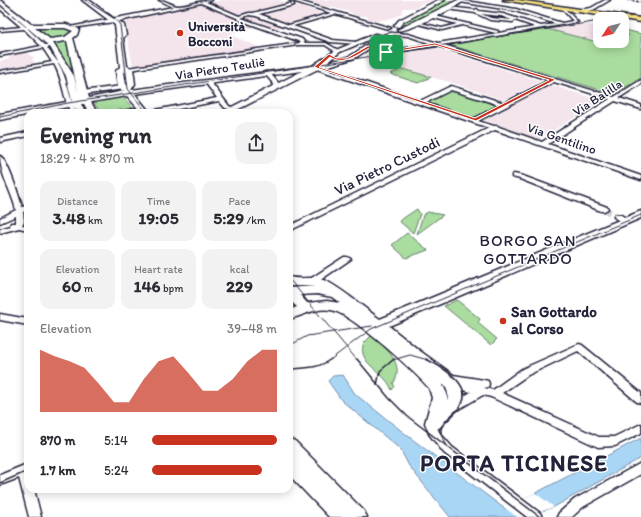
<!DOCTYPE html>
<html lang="en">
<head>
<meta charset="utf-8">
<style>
  body { margin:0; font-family:Itim,sans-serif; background:#f2f2f3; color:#2b2b33; height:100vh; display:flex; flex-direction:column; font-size:15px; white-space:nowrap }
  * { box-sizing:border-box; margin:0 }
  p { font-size:13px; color:#7c7c81 }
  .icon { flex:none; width:22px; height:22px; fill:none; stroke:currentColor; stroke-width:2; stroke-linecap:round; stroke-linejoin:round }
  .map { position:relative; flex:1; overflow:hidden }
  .drawer { position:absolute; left:24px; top:109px; width:269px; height:384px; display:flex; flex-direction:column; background:#fff; border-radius:12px; box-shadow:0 2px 10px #0003 }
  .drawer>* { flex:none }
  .needle { width:26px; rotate:234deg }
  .controls { position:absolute; left:593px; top:12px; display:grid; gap:8px }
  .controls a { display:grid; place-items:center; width:36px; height:36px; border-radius:8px; background:#fff; box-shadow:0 2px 10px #0003; font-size:20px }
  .pin { position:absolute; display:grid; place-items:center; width:34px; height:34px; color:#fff; margin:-17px; border-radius:8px; box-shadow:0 2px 6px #0006 }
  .round { display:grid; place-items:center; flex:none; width:42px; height:42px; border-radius:12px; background:#f2f2f3 }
  .head { display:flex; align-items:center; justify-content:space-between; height:68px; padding:0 16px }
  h1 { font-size:22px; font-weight:800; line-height:30px }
  .figures { display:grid; grid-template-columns:repeat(3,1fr); gap:6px; height:68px; padding:4px 16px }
  .figures div { display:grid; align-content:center; border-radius:10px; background:#f2f2f3; text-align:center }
  .figures b { font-size:17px; font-weight:800 }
  .figures small { font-size:11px; font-weight:400 }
  .figures p { font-size:11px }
  .chart { height:112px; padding:8px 16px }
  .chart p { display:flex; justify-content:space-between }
  .chart svg { width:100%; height:72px; margin-top:4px; fill:#c8321e; opacity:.7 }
  ul { padding:0 16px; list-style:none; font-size:13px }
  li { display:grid; grid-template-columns:64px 48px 1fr; align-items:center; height:30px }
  li i { height:10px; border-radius:5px; background:#c8321e }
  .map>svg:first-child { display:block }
  .built { fill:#f4e4ec }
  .green { fill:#a9dc9e; stroke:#667f6c }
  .water { fill:#aad6f6; stroke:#748eab }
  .pier { fill:#fff }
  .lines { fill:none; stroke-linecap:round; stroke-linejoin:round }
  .street-tunnel { stroke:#d3d3d8; stroke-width:7; stroke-dasharray:7 3.5; stroke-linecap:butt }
  .street-casing { stroke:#22223b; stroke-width:3 }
  .secondary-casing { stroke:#22223b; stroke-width:3 }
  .primary-casing { stroke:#22223b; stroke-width:3 }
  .street { fill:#fff; fill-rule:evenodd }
  .secondary { fill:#fff; fill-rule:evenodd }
  .primary { fill:#f6e281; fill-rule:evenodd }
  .tram-far1 { stroke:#22223b; stroke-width:1 }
  .tram { stroke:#22223b; stroke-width:1.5 }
  .rail { stroke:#22223b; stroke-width:1.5; stroke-dasharray:3 1.5; stroke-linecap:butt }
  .route { fill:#c8321e; stroke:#fff; fill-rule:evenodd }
  .poi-dot { fill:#c8321e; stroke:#fff; stroke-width:1.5 }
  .labels { text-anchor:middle; stroke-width:3; stroke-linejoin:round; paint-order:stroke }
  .far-poi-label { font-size:13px; font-weight:bold; fill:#22223b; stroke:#fff; text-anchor:start }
  .far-street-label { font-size:13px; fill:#22223b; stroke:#fff }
  .street-label { font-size:15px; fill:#22223b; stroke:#fff }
  .poi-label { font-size:15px; font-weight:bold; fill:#22223b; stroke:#fff; text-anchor:start }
  .neighbourhood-label { font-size:16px; letter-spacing:1px; fill:#22223b; stroke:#fff }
  .near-district-label { font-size:23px; font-weight:bold; letter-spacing:1px; fill:#22223b; stroke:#fff }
</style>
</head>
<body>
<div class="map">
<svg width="641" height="517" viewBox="0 0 641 517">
  <rect width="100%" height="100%" fill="#fff"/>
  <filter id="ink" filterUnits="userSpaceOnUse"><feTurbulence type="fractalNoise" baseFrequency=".025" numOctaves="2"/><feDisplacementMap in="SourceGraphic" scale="8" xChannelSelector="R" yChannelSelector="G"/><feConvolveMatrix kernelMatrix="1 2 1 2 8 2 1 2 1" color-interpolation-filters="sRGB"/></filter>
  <g filter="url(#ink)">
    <g class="built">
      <path d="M 222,0 L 279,0 L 325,14 L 268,31 L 255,27 L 228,34 L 261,48 L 133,67 L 124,21 Z"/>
      <path d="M 315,0 L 434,0 L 421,4 L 416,8 L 403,8 L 402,13 L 396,17 L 378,21 L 368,20 L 367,16 L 356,16 L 350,12 L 337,9 L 335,7 L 325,7 L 311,2 Z"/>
      <path d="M 585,24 L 600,27 L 600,41 L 618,41 L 609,45 L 547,30 Z"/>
      <path d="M 435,48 L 541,81 L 504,100 L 450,82 L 363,60 Z"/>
      <path d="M 27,50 L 30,56 L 33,56 L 34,58 L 32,59 L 36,66 L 0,72 L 0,61 L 10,59 L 7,54 Z"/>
      <path d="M 551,85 L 602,101 L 539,139 L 484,120 Z"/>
    </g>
    <g class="green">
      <path d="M 445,0 L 455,2 L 413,23 L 401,25 L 405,21 Z"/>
      <path d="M 53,26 L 76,30 L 65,38 L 46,39 L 37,31 L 44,27 Z"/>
      <path d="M 543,28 L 609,45 L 618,41 L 622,41 L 622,39 L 629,35 L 622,33 L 622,29 L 641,34 L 641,78 L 614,94 L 446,44 Z"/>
      <path d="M 66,40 L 75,79 L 54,43 Z"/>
      <path d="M 402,69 L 431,77 L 418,83 L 390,74 Z"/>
      <path d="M 449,91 L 455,91 L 495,105 L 496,107 L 477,117 L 471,117 L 427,102 Z"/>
      <path d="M 123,97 L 133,108 L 101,113 L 93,102 Z"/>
      <path d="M 417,209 L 420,214 L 413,233 L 399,221 Z"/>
      <path d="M 428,212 L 443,215 L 417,234 L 423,215 Z"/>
      <path d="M 407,233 L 428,250 L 406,258 L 392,245 Z"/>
      <path d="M 457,300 L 480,319 L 478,323 L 497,339 L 491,345 L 444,306 Z"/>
      <path d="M 371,336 C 386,347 406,365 393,384 L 395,386 L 392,390 C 390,386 388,382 385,379 C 376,369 357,359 364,343 Z"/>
    </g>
    <path class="water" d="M 343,375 L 355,394 L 408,436 L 505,509 L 641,438 L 641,458 L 554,507 L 524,517 L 450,517 L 409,466 L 400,449 L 342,401 L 328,381 L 333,376 Z"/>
    <path class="pier" d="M 535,493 L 554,507 L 524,517 L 517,517 L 505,508 Z"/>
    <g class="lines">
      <path class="street-tunnel" d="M 604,209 L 618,217"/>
      <defs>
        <g id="street">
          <path d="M 159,0 C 166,0 171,5 177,6 C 184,7 202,0 212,0 L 206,2 L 239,16 L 249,13 L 253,13 L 293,3 L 294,5 L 259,14 L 289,25 L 331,13 L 289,0 L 295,0 L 391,28 L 388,29 L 335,14 L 293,26 L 333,40 L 356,42 L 358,43 L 356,44 L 330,42 L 256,16 L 249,15 L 241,18 L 302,39 L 305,43 L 326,43 L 340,51 L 336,52 L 325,45 L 298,45 L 129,70 L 127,69 L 127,68 L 300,43 L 298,41 L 239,20 L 237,18 L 201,3 L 119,21 L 124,25 L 126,35 L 121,40 L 119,39 L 122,35 C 121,29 120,24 114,22 L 72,28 L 70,27 L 173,7 Z"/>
          <path d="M 459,0 L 516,9 L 562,23 L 573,21 L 562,9 L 564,8 L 578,22 L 444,45 L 614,97 L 641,80 L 641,84 L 619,98 L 641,105 L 641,109 L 615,101 L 548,144 L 641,176 L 641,180 L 495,130 L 289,231 L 289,226 L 489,128 L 314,68 L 314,66 L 318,66 L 420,101 L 451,86 L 504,103 L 549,80 L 438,46 L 389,53 L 366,47 L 368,46 L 389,51 L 432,44 L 408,36 L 394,35 L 394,34 L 396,33 L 408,34 L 438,43 L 535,27 L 515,20 L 513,22 L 490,20 L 475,13 L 447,9 L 448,7 L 475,10 L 477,9 L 479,11 L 503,14 L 541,26 L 556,24 L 515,11 L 460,2 ZM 481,14 L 501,16 L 512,20 L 491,18 ZM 554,82 L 610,99 L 542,142 L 499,127 L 498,126 L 494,126 L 478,121 ZM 451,90 L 500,105 L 473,119 L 425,103 Z"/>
          <path d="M 605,0 L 610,0 L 593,10 L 573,12 L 571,11 L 591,8 Z"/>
          <path d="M 0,6 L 26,27 L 28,27 L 28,29 L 45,45 L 50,45 L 50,47 L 47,48 L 57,61 L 60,62 L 58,63 C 68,79 68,97 77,113 L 71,113 C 63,98 63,79 54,64 L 0,73 L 0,71 L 52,62 L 43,48 L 0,56 L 0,54 L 41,46 L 24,29 L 0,31 L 0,29 L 21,27 L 0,9 Z"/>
          <path d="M 431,15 L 498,31 L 498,32 L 496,33 L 462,25 L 442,30 L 415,23 L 417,22 L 442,28 L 457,24 L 430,17 Z"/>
          <path d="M 265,72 L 269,72 L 281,86 L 281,88 L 277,88 L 265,74 Z"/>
          <path d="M 208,80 L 210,81 L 229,106 L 234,108 L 234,110 L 225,108 L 219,101 L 158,113 L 147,113 L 150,111 L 217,98 L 205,82 Z"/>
          <path d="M 122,86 L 124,87 L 124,89 L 82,95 L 79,93 L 82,91 Z"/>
          <path d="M 142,107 L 145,109 L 144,110 L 130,113 L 118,113 Z"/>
          <path d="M 28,132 L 28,136 L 0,142 L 0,138 Z"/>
          <path d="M 0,156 C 7,159 20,198 22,207 L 28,205 L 28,210 L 23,212 L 24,221 L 22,225 L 28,226 L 28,230 L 19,228 L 0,233 L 0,229 L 11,226 L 10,225 L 11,223 L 16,223 L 16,216 L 0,223 L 0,218 L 16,210 C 12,192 0,175 0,156 Z"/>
          <path d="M 514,174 L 523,176 L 607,207 L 608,209 L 604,211 L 601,211 L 520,179 L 512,177 L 512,175 Z"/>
          <path d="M 615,215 L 621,215 L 629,220 L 628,222 C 623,223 617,220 614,217 Z"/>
          <path d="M 344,257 L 347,257 L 351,259 L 316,283 L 310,283 L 309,281 L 310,279 Z"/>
          <path d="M 0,314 L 28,319 L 28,325 L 0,320 Z"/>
          <path d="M 579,344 L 582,345 L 641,393 L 641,403 L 637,402 L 578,351 L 528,375 L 502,393 L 599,437 L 614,437 L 641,424 L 641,433 L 615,446 L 598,447 L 491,397 L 483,395 L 452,413 L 448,412 L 447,409 L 448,406 L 471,392 L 427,381 L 426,378 L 427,375 L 431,374 L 442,377 L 447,374 L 484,380 L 488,381 L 489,384 L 488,387 L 484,388 L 493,390 L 522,369 Z"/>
          <path d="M 433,419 L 437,420 L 438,423 L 437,427 L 439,432 L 452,447 L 540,513 L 542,517 L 527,517 L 444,453 L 429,434 L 427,427 L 429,420 Z"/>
          <path d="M 641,463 L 641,474 L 583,507 L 572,517 L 557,517 L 559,513 L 575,499 Z"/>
          <path d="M 27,464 L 28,489 L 34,489 L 41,517 L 29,517 L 19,478 L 0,485 L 0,475 Z"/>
        </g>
        <g id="secondary">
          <path d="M 0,0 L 31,24 L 66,24 L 79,29 L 77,35 L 73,38 L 89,98 L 124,91 L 118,88 L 116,71 L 120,67 L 115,25 L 82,0 L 89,0 L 121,24 L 127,66 L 133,69 L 135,84 L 131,90 L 312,66 L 336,50 L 375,34 L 380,35 L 340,52 L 326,63 C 334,60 343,59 350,56 C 360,51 387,27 396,34 L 379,42 L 355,58 L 316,70 L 231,113 L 220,113 L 302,71 L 135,94 L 150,113 L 142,113 L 127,96 L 91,102 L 97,113 L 89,113 L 84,104 L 81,104 L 86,113 L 78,113 L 73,106 L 0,120 L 0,114 L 72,101 L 66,76 L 50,47 L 0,4 ZM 35,28 L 65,28 L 73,31 L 65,37 L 50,39 ZM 66,41 L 67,41 L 78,92 L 74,76 L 53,43 ZM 125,70 L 127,84 L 126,85 L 124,72 Z"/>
          <path d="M 438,0 L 445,0 L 403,22 L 399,27 L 394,26 L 399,20 Z"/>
          <path d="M 458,0 L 465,0 C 457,7 403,35 397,30 Z"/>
          <path d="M 641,211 L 641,218 L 389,326 L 420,351 L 452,374 L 463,388 L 464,397 L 460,407 L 439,428 L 433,429 L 427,428 L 425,423 L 432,398 L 429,388 C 413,370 351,313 331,310 C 316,307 302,316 289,319 L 289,310 L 297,307 L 289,300 L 289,288 L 315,286 L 289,286 L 289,277 C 300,280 312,276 323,280 C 335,283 368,311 380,319 ZM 317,294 L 332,297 L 340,303 L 327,301 L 307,303 L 300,295 ZM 441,381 C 446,387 450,393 447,400 L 447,394 Z"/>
          <path d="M 289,439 L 295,441 L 364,511 L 367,517 L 329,517 L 289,475 Z"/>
        </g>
        <path id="primary" d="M 503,0 L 518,0 L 641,18 L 641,22 Z"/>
      </defs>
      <use href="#street" class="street-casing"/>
      <use href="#secondary" class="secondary-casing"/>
      <use href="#primary" class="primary-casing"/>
      <use href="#street" class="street"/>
      <use href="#secondary" class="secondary"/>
      <use href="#primary" class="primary"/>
      <g class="tram-far1">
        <path d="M 85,0 L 115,19 L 120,25 L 128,89 L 147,113"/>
        <path d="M 605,19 L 625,16 L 641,17"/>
        <path d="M 0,117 L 68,103 L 600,21"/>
        <path d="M 289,279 L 357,360"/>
        <path d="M 289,346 L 307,336 L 372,326"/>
        <path d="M 330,360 L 371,329 L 641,215"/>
        <path d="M 393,360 L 410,355 L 428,360"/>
      </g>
      <g class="tram">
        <path d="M 357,359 L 389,398 L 407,416 L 540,517"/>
        <path d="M 426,359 C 444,368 479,388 457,410 C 452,415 443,421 441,429 C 440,435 444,441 447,446"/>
        <path d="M 289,369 C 305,368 318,369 331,359"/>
        <path d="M 377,385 L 380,371 L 394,359"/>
        <path d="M 0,483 L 28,471"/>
      </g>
      <path class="rail" d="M 627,0 L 641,2"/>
    </g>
  </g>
  <path class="route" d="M 435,43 L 554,79 L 555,80 L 476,121 L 314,67 L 329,54 L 336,58 L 347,58 L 368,46 L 386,51 ZM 435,45 L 549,80 L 475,118 L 319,67 L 330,57 C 343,66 357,55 369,48 L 386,53 Z"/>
  <g class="poi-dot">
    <circle cx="180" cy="33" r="4"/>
    <circle cx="503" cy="321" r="4"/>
  </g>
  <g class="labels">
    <g class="far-poi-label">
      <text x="188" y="31">Università<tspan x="188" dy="15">Bocconi</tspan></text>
    </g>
    <g class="far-street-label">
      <text transform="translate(220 68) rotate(-9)" y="5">Via Pietro Teuliè</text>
      <text transform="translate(597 97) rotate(-33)" y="5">Via Balilla</text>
      <text transform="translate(562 138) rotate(19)" y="5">Via Gentilino</text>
    </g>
    <g class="street-label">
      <text transform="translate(387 166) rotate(-26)" y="5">Via Pietro Custodi</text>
    </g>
    <g class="poi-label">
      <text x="511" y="317">San Gottardo<tspan x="511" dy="17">al Corso</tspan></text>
    </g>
    <g class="neighbourhood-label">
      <text x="528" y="246">BORGO SAN<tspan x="528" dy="18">GOTTARDO</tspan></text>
    </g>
    <g class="near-district-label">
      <text x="514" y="471">PORTA TICINESE</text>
    </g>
  </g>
</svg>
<div class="controls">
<a><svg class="needle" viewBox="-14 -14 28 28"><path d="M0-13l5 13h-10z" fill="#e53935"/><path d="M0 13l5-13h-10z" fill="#7c7c81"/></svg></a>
</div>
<div class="pin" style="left:386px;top:52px;background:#1e9e55"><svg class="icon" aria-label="arrive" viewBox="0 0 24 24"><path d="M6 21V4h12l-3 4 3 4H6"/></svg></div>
<section class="drawer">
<div class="head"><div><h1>Evening run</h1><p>18:29 · 4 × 870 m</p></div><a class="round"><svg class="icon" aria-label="share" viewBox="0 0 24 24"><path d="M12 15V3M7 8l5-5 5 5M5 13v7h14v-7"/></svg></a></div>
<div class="figures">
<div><p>Distance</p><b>3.48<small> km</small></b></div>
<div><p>Time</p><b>19:05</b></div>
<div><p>Pace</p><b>5:29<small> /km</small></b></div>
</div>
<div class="figures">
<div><p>Elevation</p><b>60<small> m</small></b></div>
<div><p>Heart rate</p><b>146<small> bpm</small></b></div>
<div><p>kcal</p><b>229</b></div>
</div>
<div class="chart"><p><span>Elevation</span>39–48 m</p>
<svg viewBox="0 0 160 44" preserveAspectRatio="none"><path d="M0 44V6L10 10L20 13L30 17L40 27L50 38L60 38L70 24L80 13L90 10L100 20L110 31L120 31L130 24L140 13L150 6L160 6V44z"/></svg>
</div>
<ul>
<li><b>870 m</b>5:14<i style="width:100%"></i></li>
<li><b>1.7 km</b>5:24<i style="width:88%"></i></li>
</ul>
</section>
</div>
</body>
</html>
